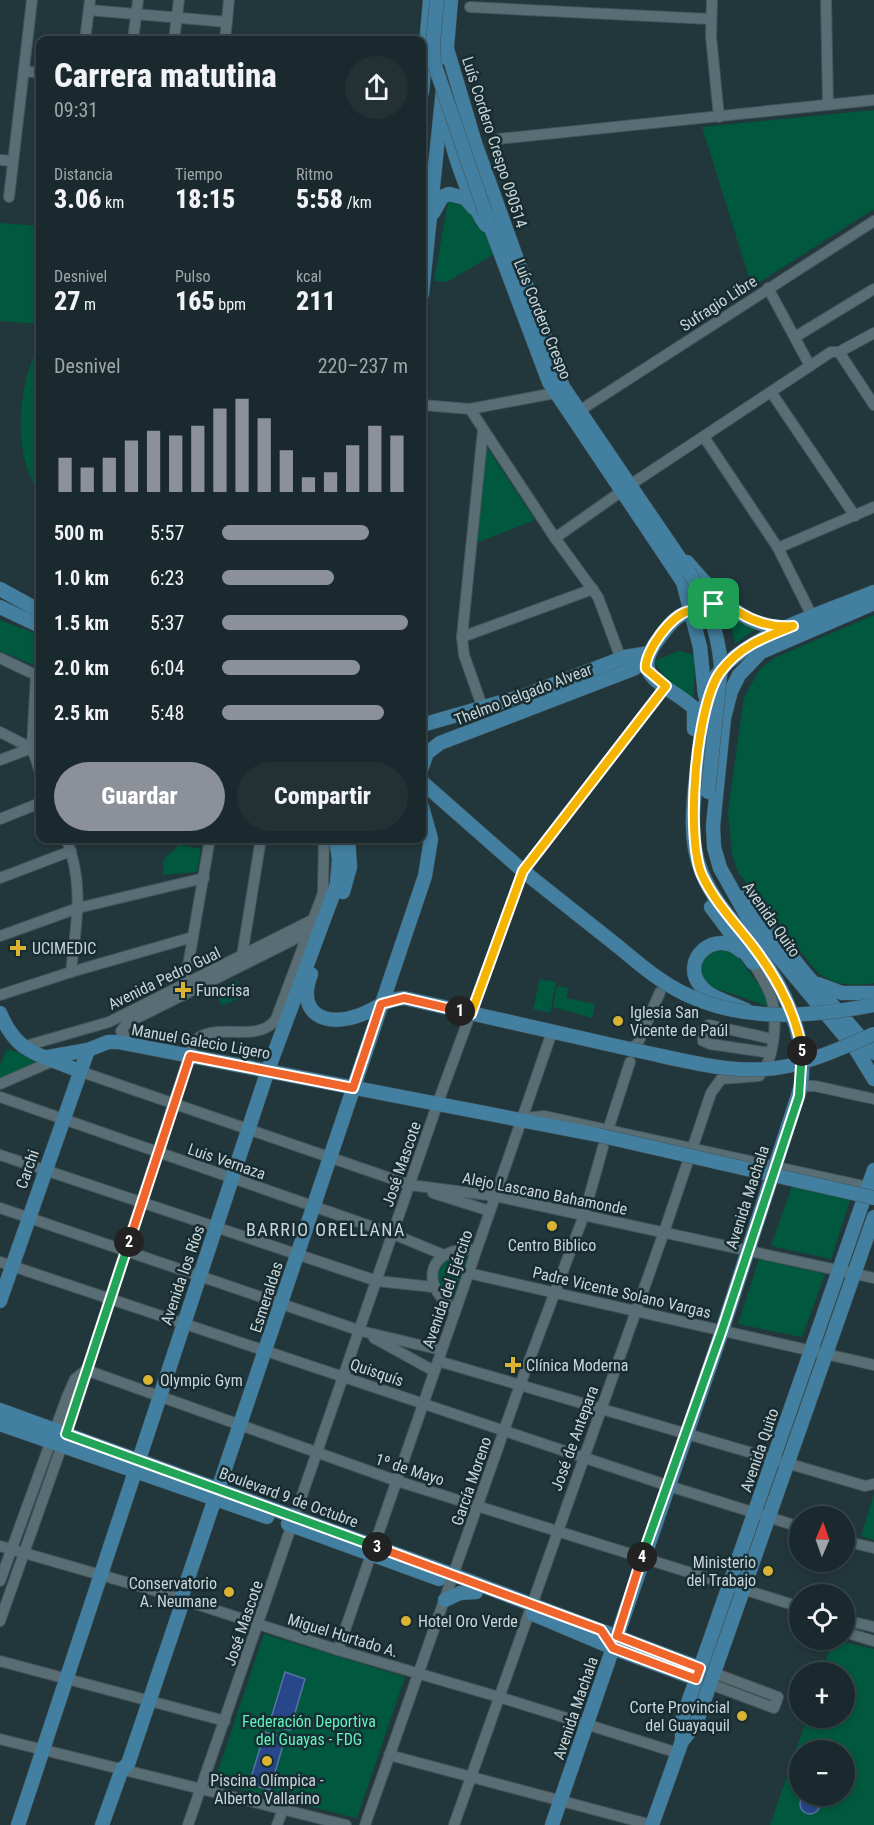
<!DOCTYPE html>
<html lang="es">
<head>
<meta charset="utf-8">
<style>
  body { margin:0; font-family:"Roboto Condensed",sans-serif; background:#233135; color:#f1f3f6; height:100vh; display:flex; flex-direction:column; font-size:22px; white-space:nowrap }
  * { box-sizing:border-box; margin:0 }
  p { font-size:20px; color:#9fa6aa }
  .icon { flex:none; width:33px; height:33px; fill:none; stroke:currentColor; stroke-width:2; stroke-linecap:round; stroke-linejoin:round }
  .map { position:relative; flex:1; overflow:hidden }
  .panel { position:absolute; left:36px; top:36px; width:390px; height:807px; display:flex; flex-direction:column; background:#1a292d; border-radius:12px; box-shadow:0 3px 9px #0003,0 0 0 2px #384549 }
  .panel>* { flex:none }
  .needle { width:39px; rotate:2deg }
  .fabs { position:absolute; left:789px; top:1506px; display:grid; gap:12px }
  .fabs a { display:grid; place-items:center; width:66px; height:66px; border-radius:50%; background:#1a292d; box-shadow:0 3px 9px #0003,0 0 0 2px #384549; font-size:30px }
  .pin { position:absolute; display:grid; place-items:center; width:51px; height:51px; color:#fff; margin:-26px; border-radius:12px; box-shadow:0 3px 9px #0006 }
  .km { position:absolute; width:30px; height:30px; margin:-15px; border-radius:50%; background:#222; color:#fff; font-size:16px; line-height:30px; text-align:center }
  .round { display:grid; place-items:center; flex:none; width:63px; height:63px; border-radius:32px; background:#233135 }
  .summary { display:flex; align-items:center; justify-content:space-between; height:102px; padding:0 18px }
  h1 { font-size:33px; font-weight:800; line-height:45px }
  .stats { display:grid; grid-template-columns:repeat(3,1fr); gap:9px; height:102px; padding:6px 18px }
  .stats div { display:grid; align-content:center }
  .stats b { font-size:26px; font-weight:800 }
  .stats small { font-size:16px; font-weight:400 }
  .stats p { font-size:16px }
  .chart { height:168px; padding:12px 18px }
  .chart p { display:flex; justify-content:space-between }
  .chart svg { width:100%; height:108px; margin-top:6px; stroke:#8c9099; stroke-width:6 }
  .primary-button { display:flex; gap:12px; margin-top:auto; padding:12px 18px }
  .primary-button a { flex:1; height:69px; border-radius:36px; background:#8c9099; color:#fff; font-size:24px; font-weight:800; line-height:69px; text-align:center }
  .primary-button a+a { background:#233135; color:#f1f3f6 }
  ul { padding:0 18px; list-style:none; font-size:20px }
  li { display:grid; grid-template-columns:96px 72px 1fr; align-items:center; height:45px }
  li i { height:15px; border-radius:8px; background:#8c9099 }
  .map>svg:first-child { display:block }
  .green { fill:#00593e; fill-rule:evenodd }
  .water { fill:#28478b; stroke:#5872a2; stroke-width:1.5 }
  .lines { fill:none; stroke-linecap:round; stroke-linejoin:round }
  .minor-casing { stroke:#435559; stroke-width:12 }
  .major-casing { stroke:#435559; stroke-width:15 }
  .minor { stroke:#586e74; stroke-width:10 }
  .major { stroke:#427fa0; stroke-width:14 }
  .major-bridge-casing { stroke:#435559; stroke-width:15; stroke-linecap:butt }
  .major-bridge { stroke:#427fa0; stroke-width:14 }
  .split-1-casing { stroke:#fff; stroke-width:12 }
  .split-2-casing { stroke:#fff; stroke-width:12 }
  .split-3-casing { stroke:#fff; stroke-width:12 }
  .split-4-casing { stroke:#fff; stroke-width:12 }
  .split-5-casing { stroke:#fff; stroke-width:12 }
  .split-6-casing { stroke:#fff; stroke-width:12 }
  .split-1 { stroke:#f5b400; stroke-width:8 }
  .split-2 { stroke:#f0652b; stroke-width:8 }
  .split-3 { stroke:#22a559; stroke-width:8 }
  .split-4 { stroke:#f0652b; stroke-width:8 }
  .split-5 { stroke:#22a559; stroke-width:8 }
  .split-6 { stroke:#f5b400; stroke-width:8 }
  .poi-dot { fill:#dab333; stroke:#182d32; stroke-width:2 }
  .labels { text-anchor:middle; stroke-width:5; stroke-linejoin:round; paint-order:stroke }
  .street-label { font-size:16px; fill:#c9d5d8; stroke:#182d32 }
  .poi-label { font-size:16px; fill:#c9d5d8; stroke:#182d32; text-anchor:start }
  .park-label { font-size:16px; fill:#61f3bc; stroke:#182d32 }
  .neighbourhood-label { font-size:18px; letter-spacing:1.5px; fill:#c9d5d8; stroke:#182d32 }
</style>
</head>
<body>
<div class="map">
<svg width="874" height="1825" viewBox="0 0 874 1825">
  <rect width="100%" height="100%" fill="#22373c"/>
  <g class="green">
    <path d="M 874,110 L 874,209 L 752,287 L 702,127 Z"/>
    <path d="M 449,196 L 475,213 L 496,253 L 447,282 L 434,281 Z"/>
    <path d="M 0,223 L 40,226 L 40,324 L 0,321 Z"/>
    <path d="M 40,342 L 40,495 C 11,453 18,384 40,342 Z"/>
    <path d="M 486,446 L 535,520 L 476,543 Z"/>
    <path d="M 874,615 L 874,983 C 852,986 835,986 817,972 L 738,872 L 732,854 L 728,812 L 744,697 L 760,669 L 776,657 Z"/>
    <path d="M 729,616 L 756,629 L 735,644 Z"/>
    <path d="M 0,620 L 40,635 L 40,668 L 0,651 Z"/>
    <path d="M 679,651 L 696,655 L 693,701 L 663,675 L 654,661 Z"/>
    <path d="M 179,845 L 201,849 L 197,872 L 163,875 L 164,859 Z"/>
    <path d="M 714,946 L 735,952 L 767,997 L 768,1006 L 703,984 L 699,978 L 703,952 Z"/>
    <path d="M 540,979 L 556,982 L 550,1013 L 533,1009 Z"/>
    <path d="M 236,981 L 244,996 L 222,1006 L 215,991 Z"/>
    <path d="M 557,986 L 568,988 L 566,998 L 595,1004 L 592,1018 L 553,1007 Z"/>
    <path d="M 7,1049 L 47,1061 L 0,1078 L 0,1065 Z"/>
    <path d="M 793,1183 L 851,1197 L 831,1259 L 771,1246 Z"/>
    <path d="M 456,1254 L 473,1254 L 454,1302 L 442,1295 L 437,1274 L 446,1260 Z"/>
    <path d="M 759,1259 L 825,1274 L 802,1337 L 738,1324 Z"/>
    <path d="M 874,1494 L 874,1540 L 861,1536 Z"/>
    <path d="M 264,1634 L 405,1677 L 357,1818 L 214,1783 Z"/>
    <path d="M 833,1640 L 874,1649 L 874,1825 L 770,1825 L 807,1718 L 844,1718 L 844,1672 L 822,1672 ZM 800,1750 L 844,1750 L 844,1796 L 800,1796 Z"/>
  </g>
  <g class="water">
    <path d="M 285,1672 L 305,1679 L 290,1730 L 269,1725 Z"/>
    <path d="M 265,1732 L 285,1738 L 270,1790 L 249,1784 Z"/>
    <circle cx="810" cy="1804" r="10"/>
  </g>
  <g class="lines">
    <defs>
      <g id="minor">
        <path d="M 712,0 L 711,36 L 719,117"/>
        <path d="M 826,0 L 828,105"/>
        <path d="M 470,7 L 710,19"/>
        <path d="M 89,10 L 227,22"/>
        <path d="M 85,40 L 90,0"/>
        <path d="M 133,40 L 138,0"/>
        <path d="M 174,40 L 179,0"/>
        <path d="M 225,40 L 229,0"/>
        <path d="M 24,71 L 40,73"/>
        <path d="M 498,139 L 874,100"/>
        <path d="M 0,160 L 13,161"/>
        <path d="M 9,197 L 32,0"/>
        <path d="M 768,288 L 810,366"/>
        <path d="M 795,337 L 874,289"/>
        <path d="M 839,352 L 874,405"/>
        <path d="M 839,352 L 874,333"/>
        <path d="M 771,392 L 855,516"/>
        <path d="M 422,405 L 470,409 L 555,393"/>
        <path d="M 470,409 L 555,538 L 598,597 L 621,659"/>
        <path d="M 579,411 L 874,221"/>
        <path d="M 704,437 L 778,548 L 813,618"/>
        <path d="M 630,485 L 831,352 L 839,352"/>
        <path d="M 555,538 L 622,491"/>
        <path d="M 778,548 L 874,507"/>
        <path d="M 462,637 L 593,589"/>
        <path d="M 0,658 L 40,677"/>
        <path d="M 36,675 L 32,748 L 40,772"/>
        <path d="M 482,706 L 464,655 L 462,637 L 483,430"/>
        <path d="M 0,732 L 37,751"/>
        <path d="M 0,760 L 32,748"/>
        <path d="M 0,819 L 40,803"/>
        <path d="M 66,838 C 85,885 76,923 71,972"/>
        <path d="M 0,878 L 71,851"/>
        <path d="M 0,936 L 78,908 L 204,878"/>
        <path d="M 242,956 L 261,838"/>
        <path d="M 184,989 L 210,838"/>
        <path d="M 0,995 L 71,972 L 193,937"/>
        <path d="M 130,1044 L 121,1031 L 127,1023 L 309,932"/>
        <path d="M 22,1047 L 109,1022 L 314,919"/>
        <path d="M 631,1049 L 638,1043 L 660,992"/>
        <path d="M 771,1053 L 710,1044 L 703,1041 L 704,1028 L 709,1025 L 772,1039"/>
        <path d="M 79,1071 L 410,1185 L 495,1196 L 874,1278"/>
        <path d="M 0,1084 L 55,1060"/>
        <path d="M 801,1086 L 815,1086 L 874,1099"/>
        <path d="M 0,1097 L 393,1234 L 444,1255"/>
        <path d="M 525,1118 L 544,1116 L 868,1187"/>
        <path d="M 608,1130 L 630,1062"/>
        <path d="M 0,1155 L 377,1281 L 433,1287"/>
        <path d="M 433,1193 L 490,1211"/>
        <path d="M 0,1208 L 361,1331 L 441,1350"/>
        <path d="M 0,1262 L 669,1486 L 800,1527"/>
        <path d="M 468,1273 L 874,1365"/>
        <path d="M 455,1310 C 417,1284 429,1245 476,1250"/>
        <path d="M 374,1338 L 434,1371"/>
        <path d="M 438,1361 L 865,1486 L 874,1484"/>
        <path d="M 86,1370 L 397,1481 L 800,1607"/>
        <path d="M 844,1541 L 874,1548"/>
        <path d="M 0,1546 L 153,1590 L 338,1650 L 499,1697 L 678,1753"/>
        <path d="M 0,1581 L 67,1397 L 75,1379 L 86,1370"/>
        <path d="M 844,1620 L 874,1627"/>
        <path d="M 0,1621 L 66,1434 L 193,1044 C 210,1018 258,1046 276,1019 L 323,893 L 324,838"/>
        <path d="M 844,1632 L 874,1641"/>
        <path d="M 338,1650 L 552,1032"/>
        <path d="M 0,1661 L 225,1721"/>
        <path d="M 710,1684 L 774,1708 L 778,1697 L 714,1673"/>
        <path d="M 0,1739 L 346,1825"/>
        <path d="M 389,1755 L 652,1825"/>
        <path d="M 188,1825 L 437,1105 L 523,871 L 666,686"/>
        <path d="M 277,1825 L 283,1809"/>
        <path d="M 365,1825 L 520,1385 L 584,1215 L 603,1147"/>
        <path d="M 454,1825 L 664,1232 L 711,1093 L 721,1079 L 759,1076 C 775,1060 778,1018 771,997 C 767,985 760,974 753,963"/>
      </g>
      <g id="major">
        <path d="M 447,49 L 475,143 L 563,387 L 689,572"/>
        <path d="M 446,58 L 451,0"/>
        <path d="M 422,92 L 430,0"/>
        <path d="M 460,118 L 450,123 C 447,142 473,208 486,225"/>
        <path d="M 485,212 L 549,382 L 683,582 L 700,647 L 705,695"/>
        <path d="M 433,213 L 442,197 L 449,194 L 465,198 L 474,208"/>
        <path d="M 422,294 L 443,89"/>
        <path d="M 687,562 C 713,592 743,630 788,627"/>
        <path d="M 0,589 L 40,611"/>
        <path d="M 874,603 L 761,652 L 739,675 L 731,691 L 724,718 L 713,826 L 714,847 L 720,868 L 752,925 L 857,1051 L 874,1079"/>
        <path d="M 0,607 L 40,626"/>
        <path d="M 422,725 L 526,695 L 625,657 L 649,653"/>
        <path d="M 694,729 L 694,708 C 665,682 627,678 660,637 C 669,625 676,615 691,611 L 703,614 L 711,612 L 714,593"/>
        <path d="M 422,767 L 427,753 L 440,743 L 633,669 L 645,662"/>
        <path d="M 422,782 L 523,871 L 615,944"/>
        <path d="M 343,892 L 350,867 L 348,838"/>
        <path d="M 744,897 L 803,971 L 874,1053"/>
        <path d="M 711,907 L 753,963"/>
        <path d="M 741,951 C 715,928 680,960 700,985 C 709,998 732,1003 746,1010"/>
        <path d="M 311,974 C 296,1014 325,1028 360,1015 C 376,1009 386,999 404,998 L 634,1050"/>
        <path d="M 818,984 L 842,993 L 874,993"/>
        <path d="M 0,1013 C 18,1056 41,1054 79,1071"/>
        <path d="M 48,1057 L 88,1050 L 108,1042 L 118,1042 L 598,1135"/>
        <path d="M 0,1301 L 88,1050"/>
        <path d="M 0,1410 L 454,1575 L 700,1668"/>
        <path d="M 0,1424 L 267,1517"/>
        <path d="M 288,1524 L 439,1579"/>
        <path d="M 445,1600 L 460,1593 L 476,1592"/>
        <path d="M 533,1614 L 623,1652 L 696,1679"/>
        <path d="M 682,1741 L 682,1720 L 874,1170"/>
        <path d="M 18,1825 L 268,1070 L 337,884 L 339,859 L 336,838"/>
        <path d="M 102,1825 L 122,1769 L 128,1764 L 180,1610 L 181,1599 L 425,876 L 431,839 L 422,807"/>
        <path d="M 552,1825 L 722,1331 L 801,1086 C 808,1035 783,983 751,944 C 733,921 713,900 702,873 C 687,838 694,798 698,761 C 701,736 702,708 711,685 C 731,639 829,611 874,592"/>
        <path d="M 652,1825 L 682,1741 L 696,1724 L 874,1217"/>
      </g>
    </defs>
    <use href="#minor" class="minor-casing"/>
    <use href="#major" class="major-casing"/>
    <use href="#minor" class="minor"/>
    <use href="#major" class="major"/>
    <defs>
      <g id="major-bridge">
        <path d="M 437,0 L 433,42 L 434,63 L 485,212"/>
        <path d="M 689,572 C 708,602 718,631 721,666 L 708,792"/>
        <path d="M 615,944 C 629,955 643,968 658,978 C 723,1024 800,1019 874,1005"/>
        <path d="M 634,1050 C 684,1060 737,1077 788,1066 C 818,1059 846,1046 874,1034"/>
        <path d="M 598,1135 L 874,1198"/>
      </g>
    </defs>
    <use href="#major-bridge" class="major-bridge-casing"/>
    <use href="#major-bridge" class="major-bridge"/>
  </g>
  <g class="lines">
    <defs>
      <path id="split-1" d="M 460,1011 L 471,1014 L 523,871 L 666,686 L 646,669 C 643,653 673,612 690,611 C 697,610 702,614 709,613 L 714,604"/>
      <path id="split-2" d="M 129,1242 L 190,1056 L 353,1088 L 381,1004 L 404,998 L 460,1011"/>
      <path id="split-3" d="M 129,1242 L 66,1434 L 377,1547"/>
      <path id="split-4" d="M 377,1547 L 601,1630 L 613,1648 L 696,1679 L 700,1668 L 617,1636 L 642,1557"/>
      <path id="split-5" d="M 642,1557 L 722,1330 L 799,1096 L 802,1051"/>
      <path id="split-6" d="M 714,604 L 714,593 C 736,614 762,629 793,626 C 765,637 740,646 721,671 C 696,703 685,837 702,875 C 714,901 734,922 752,945 C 775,975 796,1013 802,1051"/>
    </defs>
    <use href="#split-1" class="split-1-casing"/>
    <use href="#split-2" class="split-2-casing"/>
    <use href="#split-3" class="split-3-casing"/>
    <use href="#split-4" class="split-4-casing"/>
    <use href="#split-5" class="split-5-casing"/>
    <use href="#split-6" class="split-6-casing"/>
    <use href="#split-1" class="split-1"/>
    <use href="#split-2" class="split-2"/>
    <use href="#split-3" class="split-3"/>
    <use href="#split-4" class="split-4"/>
    <use href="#split-5" class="split-5"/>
    <use href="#split-6" class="split-6"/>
  </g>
  <g class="poi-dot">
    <path d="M15 939h6v6h6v6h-6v6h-6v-6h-6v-6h6z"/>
    <path d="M180 981h6v6h6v6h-6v6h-6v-6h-6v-6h6z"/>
    <circle cx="618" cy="1021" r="6"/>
    <circle cx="552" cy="1226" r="6"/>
    <path d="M510 1356h6v6h6v6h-6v6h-6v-6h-6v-6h6z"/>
    <circle cx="148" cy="1380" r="6"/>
    <circle cx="768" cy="1571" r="6"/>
    <circle cx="229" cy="1592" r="6"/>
    <circle cx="406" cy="1621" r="6"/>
    <circle cx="742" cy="1716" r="6"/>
    <circle cx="267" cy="1761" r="6"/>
  </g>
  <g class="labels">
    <g class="street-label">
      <text transform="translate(495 142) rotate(72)" y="6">Luís Cordero Crespo 090514</text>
      <text transform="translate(718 303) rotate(-33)" y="6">Sufragio Libre</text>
      <text transform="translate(543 319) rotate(68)" y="6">Luís Cordero Crespo</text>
      <text transform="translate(523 694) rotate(-21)" y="6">Thelmo Delgado Alvear</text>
      <text transform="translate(772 919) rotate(55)" y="6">Avenida Quito</text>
      <text transform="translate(164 978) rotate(-26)" y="6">Avenida Pedro Gual</text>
      <text transform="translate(201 1041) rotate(10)" y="6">Manuel Galecio Ligero</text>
      <text transform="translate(227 1161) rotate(19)" y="6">Luis Vernaza</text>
      <text transform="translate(401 1164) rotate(-71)" y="6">José Mascote</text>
      <text transform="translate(27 1169) rotate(-71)" y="6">Carchi</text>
      <text transform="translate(545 1193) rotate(11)" y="6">Alejo Lascano Bahamonde</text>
      <text transform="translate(747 1197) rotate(-72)" y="6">Avenida Machala</text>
      <text transform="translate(182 1275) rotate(-71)" y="6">Avenida los Ríos</text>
      <text transform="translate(447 1289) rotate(-71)" y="6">Avenida del Ejército</text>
      <text transform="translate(622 1292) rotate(13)" y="6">Padre Vicente Solano Vargas</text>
      <text transform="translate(266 1297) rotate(-72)" y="6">Esmeraldas</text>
      <text transform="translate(377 1372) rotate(19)" y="6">Quisquís</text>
      <text transform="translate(574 1438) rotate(-70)" y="6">José de Antepara</text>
      <text transform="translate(759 1450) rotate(-71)" y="6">Avenida Quito</text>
      <text transform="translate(410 1469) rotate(18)" y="6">1º de Mayo</text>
      <text transform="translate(471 1481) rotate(-71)" y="6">García Moreno</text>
      <text transform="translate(289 1497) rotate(20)" y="6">Boulevard 9 de Octubre</text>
      <text transform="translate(243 1623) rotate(-71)" y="6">José Mascote</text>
      <text transform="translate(343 1635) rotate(17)" y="6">Miguel Hurtado A.</text>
      <text transform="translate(575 1708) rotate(-71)" y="6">Avenida Machala</text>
    </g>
    <g class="poi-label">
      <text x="32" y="954">UCIMEDIC</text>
      <text x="196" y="996">Funcrisa</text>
      <text x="630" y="1018">Iglesia San<tspan x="630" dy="18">Vicente de Paúl</tspan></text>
      <text x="552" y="1251" text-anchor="middle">Centro Biblico</text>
      <text x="526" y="1371">Clínica Moderna</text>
      <text x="160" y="1386">Olympic Gym</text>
      <text x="756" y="1568" text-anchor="end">Ministerio<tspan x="756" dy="18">del Trabajo</tspan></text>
      <text x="217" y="1589" text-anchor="end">Conservatorio<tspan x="217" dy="18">A. Neumane</tspan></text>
      <text x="418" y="1627">Hotel Oro Verde</text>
      <text x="730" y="1713" text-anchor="end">Corte Provincial<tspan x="730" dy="18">del Guayaquil</tspan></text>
      <text x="267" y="1786" text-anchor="middle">Piscina Olímpica -<tspan x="267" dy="18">Alberto Vallarino</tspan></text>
    </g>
    <g class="park-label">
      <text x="309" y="1727">Federación Deportiva<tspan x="309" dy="18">del Guayas - FDG</tspan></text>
    </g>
    <g class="neighbourhood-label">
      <text x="326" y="1236">BARRIO ORELLANA</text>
    </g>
  </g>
</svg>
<div class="fabs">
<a><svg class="needle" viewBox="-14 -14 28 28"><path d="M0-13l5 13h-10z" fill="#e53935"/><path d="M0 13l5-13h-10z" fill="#9fa6aa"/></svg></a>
<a><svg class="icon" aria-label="locate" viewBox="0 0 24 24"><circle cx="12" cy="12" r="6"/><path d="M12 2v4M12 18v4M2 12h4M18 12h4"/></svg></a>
<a>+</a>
<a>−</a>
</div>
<div class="pin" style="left:714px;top:604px;background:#1e9e55"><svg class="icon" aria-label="arrive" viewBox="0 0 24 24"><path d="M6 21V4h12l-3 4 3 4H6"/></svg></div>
<b class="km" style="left:460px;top:1011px">1</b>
<b class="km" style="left:129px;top:1242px">2</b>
<b class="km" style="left:377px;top:1547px">3</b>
<b class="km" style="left:642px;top:1557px">4</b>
<b class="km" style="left:802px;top:1051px">5</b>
<section class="panel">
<div class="summary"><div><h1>Carrera matutina</h1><p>09:31</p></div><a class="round"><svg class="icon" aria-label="share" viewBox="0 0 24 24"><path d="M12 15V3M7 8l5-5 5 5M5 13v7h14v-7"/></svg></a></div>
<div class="stats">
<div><p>Distancia</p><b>3.06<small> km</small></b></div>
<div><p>Tiempo</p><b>18:15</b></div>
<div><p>Ritmo</p><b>5:58<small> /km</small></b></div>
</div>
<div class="stats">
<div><p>Desnivel</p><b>27<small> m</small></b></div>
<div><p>Pulso</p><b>165<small> bpm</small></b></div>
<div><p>kcal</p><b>211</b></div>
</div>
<div class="chart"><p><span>Desnivel</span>220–237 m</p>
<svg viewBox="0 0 160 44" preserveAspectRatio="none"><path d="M5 44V30M15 44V34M25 44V30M35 44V23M45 44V19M55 44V21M65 44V17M75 44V10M85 44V6M95 44V14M105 44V27M115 44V38M125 44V36M135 44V25M145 44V17M155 44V21"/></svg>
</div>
<ul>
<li><b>500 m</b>5:57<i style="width:79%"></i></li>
<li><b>1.0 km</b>6:23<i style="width:60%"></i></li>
<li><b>1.5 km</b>5:37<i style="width:100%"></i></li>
<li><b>2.0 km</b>6:04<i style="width:74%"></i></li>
<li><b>2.5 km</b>5:48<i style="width:87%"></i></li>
</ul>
<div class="primary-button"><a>Guardar</a><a>Compartir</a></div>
</section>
</div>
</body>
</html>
